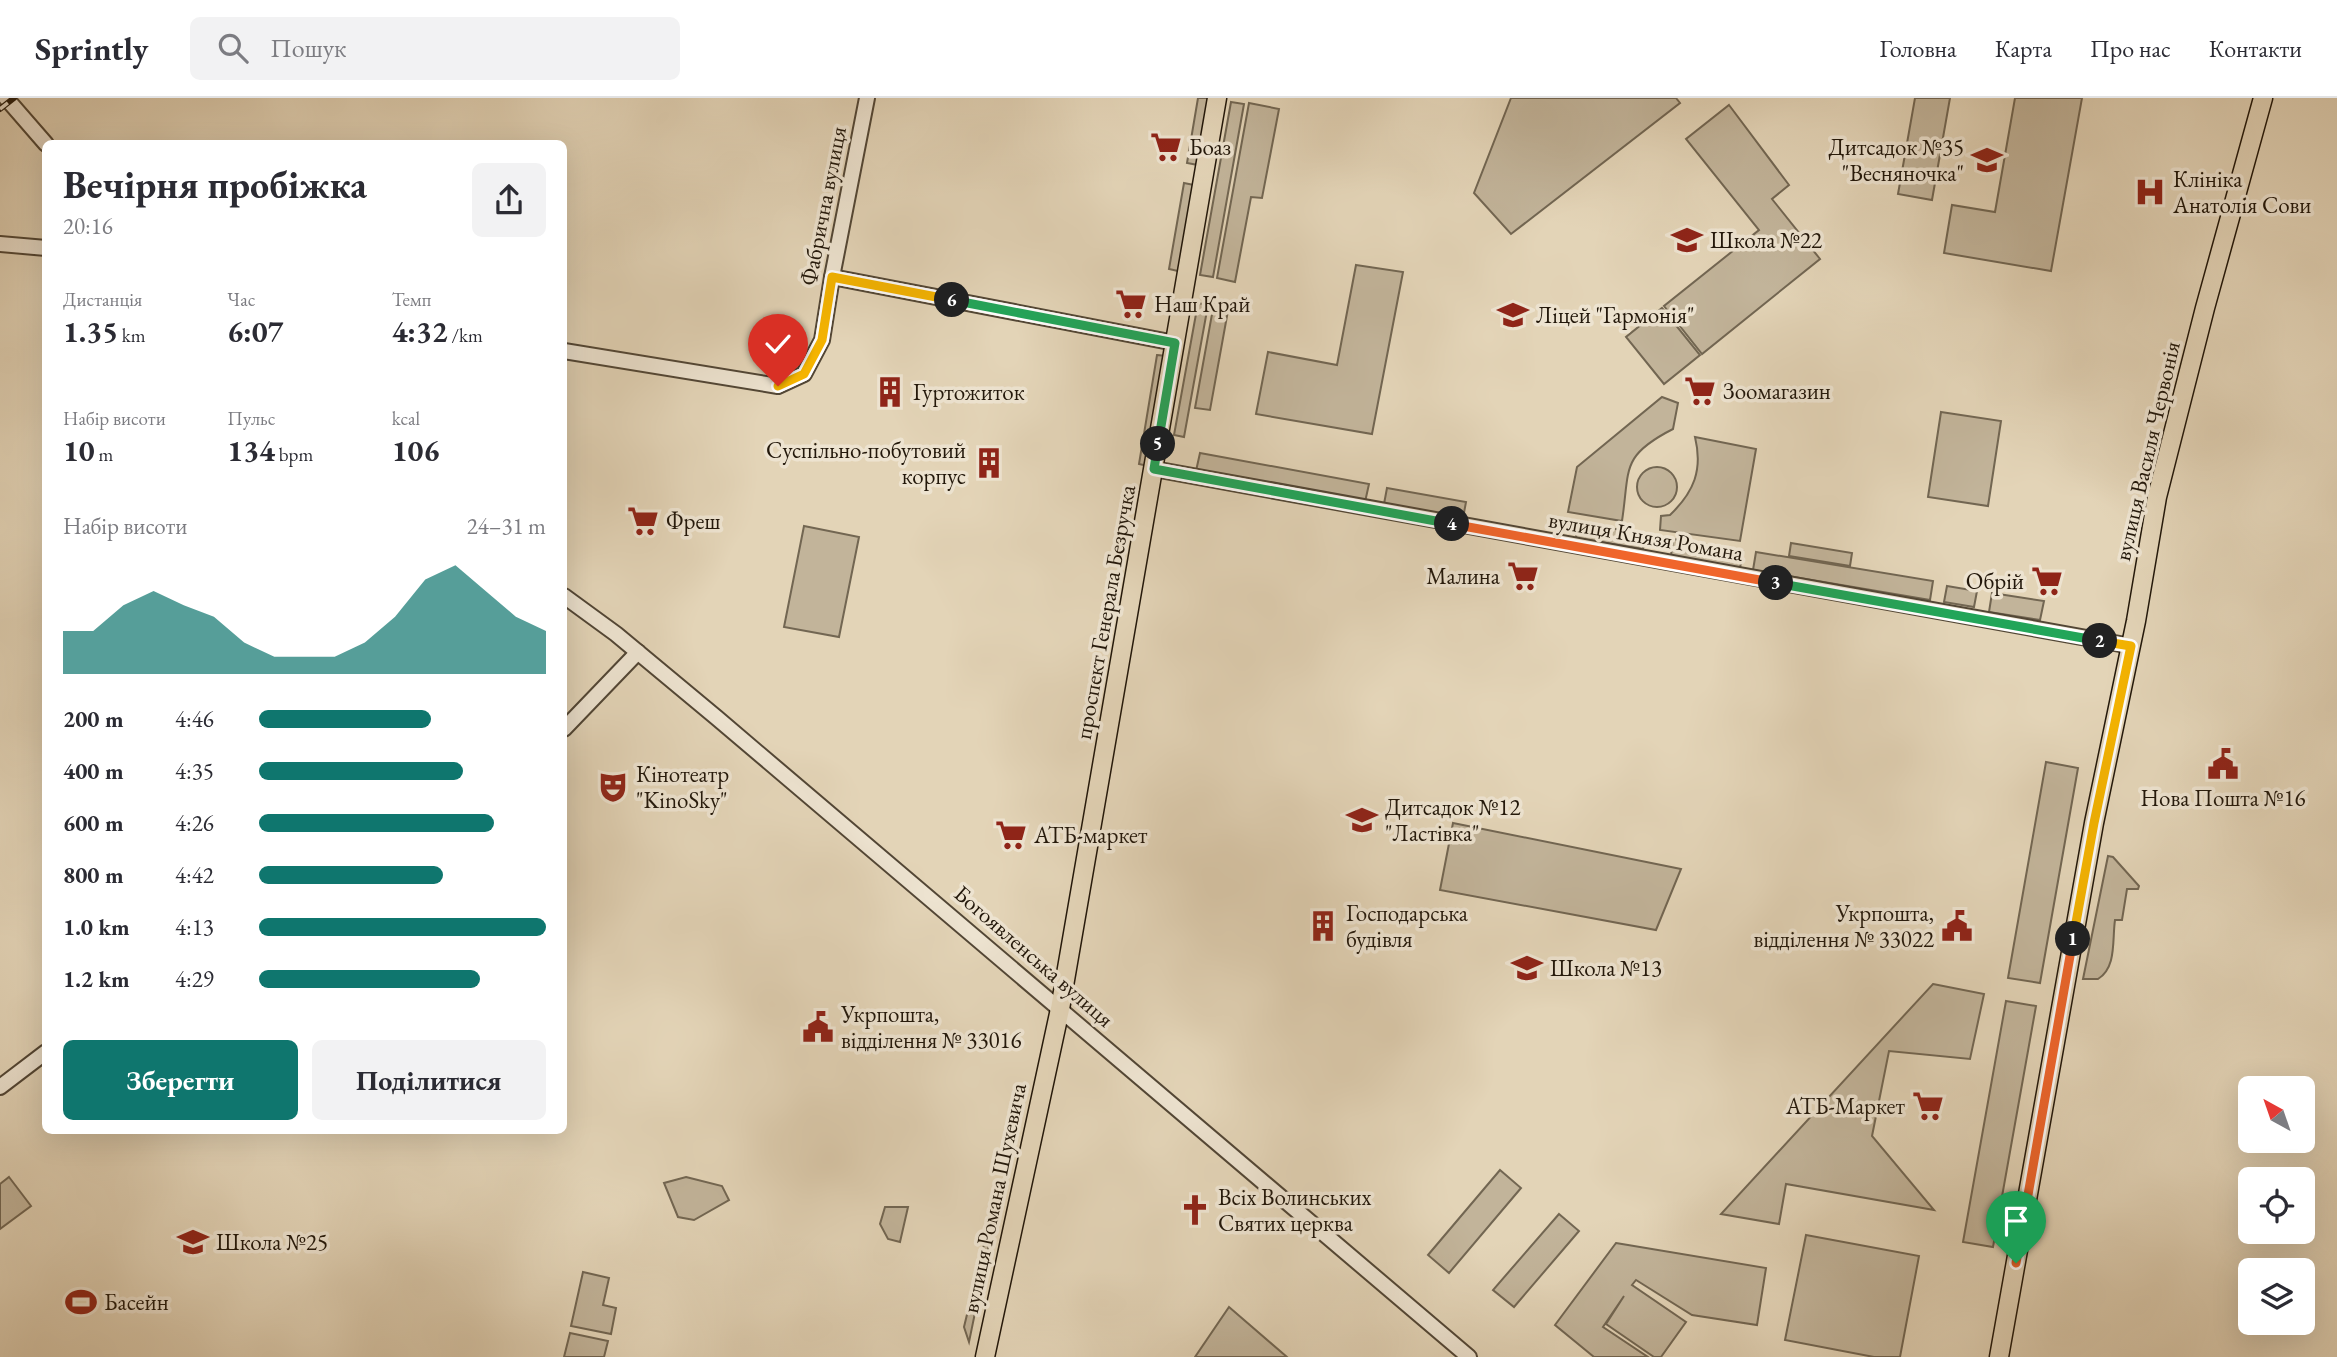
<!DOCTYPE html>
<html lang="uk">
<head>
<meta charset="utf-8">
<style>
  body { margin:0; font-family:"EB Garamond",serif; background:#f2f2f3; color:#2b2b33; height:100vh; display:flex; flex-direction:column; font-size:26px; white-space:nowrap }
  * { box-sizing:border-box; margin:0 }
  p { font-size:23px; color:#7c7c81 }
  .icon { flex:none; width:38px; height:38px; fill:none; stroke:currentColor; stroke-width:2; stroke-linecap:round; stroke-linejoin:round }
  .map { position:relative; flex:1; overflow:hidden }
  .panel { position:absolute; left:42px; top:42px; width:525px; height:994px; display:flex; flex-direction:column; background:#fff; border-radius:10px; box-shadow:0 7px 28px #0002 }
  .panel>* { flex:none }
  .needle { width:46px; rotate:320deg }
  .controls { position:absolute; left:2238px; top:978px; display:grid; gap:14px }
  .controls a { display:grid; place-items:center; width:77px; height:77px; border-radius:10px; background:#fff; box-shadow:0 7px 28px #0002; font-size:35px }
  .pin { position:absolute; display:grid; place-items:center; width:60px; height:60px; color:#fff; margin:-72px -30px; border-radius:50% 50% 50% 0; rotate:-45deg; box-shadow:0 0 7px #0007 }
  .pin .icon { rotate:45deg }
  .km { position:absolute; width:35px; height:35px; margin:-18px; border-radius:50%; background:#222; color:#fff; font-size:19px; line-height:35px; text-align:center }
  .round { display:grid; place-items:center; flex:none; width:74px; height:74px; border-radius:10px; background:#f2f2f3 }
  .overview { display:flex; align-items:center; justify-content:space-between; height:119px; padding:0 21px }
  h1 { font-size:38px; font-weight:700; line-height:52px }
  .metrics { display:grid; grid-template-columns:repeat(3,1fr); gap:10px; height:119px; padding:7px 21px }
  .metrics div { display:grid; align-content:center }
  .metrics b { font-size:30px; font-weight:700 }
  .metrics small { font-size:19px; font-weight:400 }
  .metrics p { font-size:19px }
  .chart { height:196px; padding:14px 21px }
  .chart p { display:flex; justify-content:space-between }
  .chart svg { width:100%; height:126px; margin-top:7px; fill:#0f766e; opacity:.7 }
  .primary-button { display:flex; gap:14px; margin-top:auto; padding:14px 21px }
  .primary-button a { flex:1; height:80px; border-radius:10px; background:#0f766e; color:#fff; font-size:28px; font-weight:700; line-height:80px; text-align:center }
  .primary-button a+a { background:#f2f2f3; color:#2b2b33 }
  ul { padding:0 21px; list-style:none; font-size:23px }
  li { display:grid; grid-template-columns:112px 84px 1fr; align-items:center; height:52px }
  li i { height:18px; border-radius:9px; background:#0f766e }
  header { display:flex; align-items:center; gap:42px; box-sizing:border-box; height:98px; padding:0 35px; background:#fff; border-bottom:2px solid #e1e1e2 }
  header strong { font-size:33px }
  nav { display:flex; gap:38px; margin-inline-start:auto; font-size:24px }
  .search { width:490px; height:63px; background:#f2f2f3; display:flex; align-items:center; gap:18px; box-sizing:border-box; padding:0 24px; border-radius:10px; color:#7c7c81; font-size:26px }
  .map>svg:first-child { display:block }
  .green { fill:#c2b49a; stroke:#726652; stroke-width:2 }
  .lines { fill:none; stroke-linecap:round; stroke-linejoin:round }
  .minor-casing { stroke:#524635; stroke-width:18 }
  .major-casing { stroke:#22170a; stroke-width:21 }
  .minor { stroke:#ede3d0; stroke-width:14 }
  .major { stroke:#e3d4b7; stroke-width:18 }
  .rail-casing { stroke:#22170a; stroke-width:6 }
  .rail { stroke:#ede3d0; stroke-width:3.5; stroke-dasharray:10; stroke-linecap:butt }
  .split-1-casing { stroke:#fff; stroke-width:14 }
  .split-2-casing { stroke:#fff; stroke-width:14 }
  .split-3-casing { stroke:#fff; stroke-width:14 }
  .split-4-casing { stroke:#fff; stroke-width:14 }
  .split-5-casing { stroke:#fff; stroke-width:14 }
  .split-6-casing { stroke:#fff; stroke-width:14 }
  .split-7-casing { stroke:#fff; stroke-width:14 }
  .split-1 { stroke:#f0652b; stroke-width:9 }
  .split-2 { stroke:#f5b400; stroke-width:9 }
  .split-3 { stroke:#22a559; stroke-width:9 }
  .split-4 { stroke:#f0652b; stroke-width:9 }
  .split-5 { stroke:#22a559; stroke-width:9 }
  .split-6 { stroke:#22a559; stroke-width:9 }
  .split-7 { stroke:#f5b400; stroke-width:9 }
  .labels { text-anchor:middle; stroke-width:7; stroke-linejoin:round; paint-order:stroke }
  .poi-label { font-size:23px; fill:#22170a; stroke:#ede3d0; text-anchor:start }
  .street-label { font-size:23px; fill:#22170a; stroke:#ede3d0 }
</style>
</head>
<body>
<header>
<strong>Sprintly</strong>
<div class="search"><svg class="icon" aria-label="search" viewBox="0 0 24 24"><circle cx="10" cy="10" r="6"/><path d="M15 15l6 6"/></svg>Пошук</div>
<nav><a>Головна</a><a>Карта</a><a>Про нас</a><a>Контакти</a></nav>
</header>
<div class="map">
<svg width="2337" height="1259" viewBox="0 0 2337 1259">
  <rect width="100%" height="100%" fill="#e3d4b7"/>
  <filter id="stains"><feTurbulence type="fractalNoise" baseFrequency=".00286" numOctaves="4"/><feColorMatrix values="0 0 0 0 .2 0 0 0 0 .09 0 0 0 0 .02 0 0 0 .5 -.17"/></filter>
  <radialGradient id="worn" r=".72"><stop offset=".6" stop-color="#630" stop-opacity="0"/><stop offset="1" stop-color="#630" stop-opacity=".3"/></radialGradient>
  <g class="green">
    <path d="M 1198,0 L 1210,0 L 1198,67 L 1187,65 Z"/>
    <path d="M 1511,0 L 1676,0 L 1680,5 L 1511,136 L 1474,95 Z"/>
    <path d="M 1915,0 L 1950,0 L 1932,102 L 1898,96 Z"/>
    <path d="M 2015,0 L 2082,0 L 2051,173 L 1944,155 L 1952,107 L 1995,114 Z"/>
    <path d="M 1231,4 L 1244,6 L 1213,179 L 1200,177 Z"/>
    <path d="M 1249,5 L 1279,11 L 1262,100 L 1251,99 L 1235,184 L 1217,180 Z"/>
    <path d="M 1729,7 L 1789,87 L 1772,101 L 1820,161 L 1702,256 L 1664,208 L 1759,132 L 1686,41 Z"/>
    <path d="M 1184,85 L 1194,87 L 1178,173 L 1169,171 Z"/>
    <path d="M 1356,167 L 1403,174 L 1372,336 L 1256,316 L 1268,254 L 1337,267 Z"/>
    <path d="M 1198,205 L 1208,207 L 1184,339 L 1174,337 Z"/>
    <path d="M 1214,205 L 1229,207 L 1210,312 L 1195,310 Z"/>
    <path d="M 1662,210 L 1700,257 L 1664,286 L 1626,239 Z"/>
    <path d="M 1157,257 L 1166,258 L 1148,368 L 1139,366 Z"/>
    <path d="M 1662,299 L 1678,305 L 1673,331 C 1620,358 1630,371 1622,423 L 1568,414 L 1577,369 Z"/>
    <path d="M 1941,314 L 2001,323 L 1988,408 L 1928,399 Z"/>
    <path d="M 1695,339 L 1756,351 L 1740,443 L 1660,432 L 1661,418 L 1670,417 C 1694,394 1703,372 1695,339 Z"/>
    <path d="M 1200,355 L 1369,386 L 1365,404 L 1196,373 Z"/>
    <circle cx="1657" cy="389" r="20"/>
    <path d="M 1387,390 L 1466,404 L 1463,420 L 1384,406 Z"/>
    <path d="M 1578,425 L 1646,436 L 1643,451 L 1576,440 Z"/>
    <path d="M 804,428 L 859,439 L 839,539 L 784,529 Z"/>
    <path d="M 1673,441 L 1743,453 L 1740,470 L 1671,458 Z"/>
    <path d="M 1791,445 L 1852,455 L 1850,468 L 1789,458 Z"/>
    <path d="M 1756,454 L 1933,483 L 1930,502 L 1753,472 Z"/>
    <path d="M 1947,488 L 1977,493 L 1974,509 L 1944,504 Z"/>
    <path d="M 1992,495 L 2044,503 L 2040,522 L 1989,514 Z"/>
    <path d="M 2046,664 L 2078,670 L 2040,885 L 2008,880 Z"/>
    <path d="M 1453,725 L 1681,771 L 1656,832 L 1440,792 Z"/>
    <path d="M 2108,758 L 2113,759 L 2139,788 L 2138,791 L 2127,791 L 2122,822 L 2115,822 C 2112,842 2117,869 2098,881 L 2083,881 Z"/>
    <path d="M 1933,886 L 1984,896 L 1970,961 L 1889,953 L 1872,1038 L 1934,1112 L 1786,1086 L 1779,1126 L 1721,1116 Z"/>
    <path d="M 2006,903 L 2036,908 L 1993,1149 L 1963,1144 Z"/>
    <path d="M 1500,1072 L 1521,1090 L 1449,1175 L 1428,1157 Z"/>
    <path d="M 9,1079 L 31,1108 L 0,1131 L 0,1086 Z"/>
    <path d="M 686,1079 L 722,1088 L 729,1102 L 694,1122 L 678,1119 L 664,1085 Z"/>
    <path d="M 885,1109 L 908,1109 L 900,1144 L 888,1141 L 880,1126 Z"/>
    <path d="M 1559,1116 L 1579,1133 L 1514,1209 L 1493,1192 Z"/>
    <path d="M 1806,1137 L 1919,1158 L 1900,1259 L 1874,1259 L 1785,1242 Z"/>
    <path d="M 985,1142 L 990,1142 L 969,1244 L 964,1229 Z"/>
    <path d="M 1616,1145 L 1766,1170 L 1757,1227 L 1692,1217 L 1636,1182 L 1632,1187 L 1686,1224 L 1661,1259 L 1654,1259 L 1606,1226 L 1624,1198 L 1603,1229 L 1648,1259 L 1594,1259 L 1555,1227 Z"/>
    <path d="M 583,1174 L 609,1180 L 603,1207 L 616,1210 L 611,1236 L 571,1228 Z"/>
    <path d="M 1229,1209 L 1287,1259 L 1195,1259 Z"/>
    <path d="M 570,1235 L 608,1243 L 604,1259 L 564,1259 Z"/>
  </g>
  <g class="lines">
    <defs>
      <g id="minor">
        <path d="M 6,0 L 46,46"/>
        <path d="M 0,146 L 46,150"/>
        <path d="M 832,179 L 1175,245"/>
        <path d="M 564,253 L 778,288 L 804,276 L 822,242 L 832,179 L 867,0"/>
        <path d="M 1154,371 L 2131,548"/>
        <path d="M 564,498 L 616,536 L 717,620 L 1469,1259"/>
        <path d="M 564,631 L 638,554"/>
        <path d="M 0,989 L 46,954"/>
      </g>
      <g id="major">
        <path d="M 985,1259 L 1060,911 L 1217,0"/>
        <path d="M 1999,1259 L 2094,725 L 2136,523 L 2157,399 L 2205,210 L 2263,0"/>
      </g>
    </defs>
    <use href="#minor" class="minor-casing"/>
    <use href="#major" class="major-casing"/>
    <use href="#minor" class="minor"/>
    <use href="#major" class="major"/>
    <defs>
      <path id="rail" d="M 0,11 L 14,0"/>
    </defs>
    <use href="#rail" class="rail-casing"/>
    <use href="#rail" class="rail"/>
  </g>
  <g class="lines">
    <defs>
      <path id="split-1" d="M 2016,1165 L 2073,841"/>
      <path id="split-2" d="M 2073,841 L 2094,725 L 2131,548 L 2100,543"/>
      <path id="split-3" d="M 1776,485 L 2100,543"/>
      <path id="split-4" d="M 1452,426 L 1776,485"/>
      <path id="split-5" d="M 1158,346 L 1154,371 L 1452,426"/>
      <path id="split-6" d="M 952,202 L 1175,245 L 1158,346"/>
      <path id="split-7" d="M 778,288 L 804,276 L 822,242 L 832,179 L 952,202"/>
    </defs>
    <use href="#split-1" class="split-1-casing"/>
    <use href="#split-2" class="split-2-casing"/>
    <use href="#split-3" class="split-3-casing"/>
    <use href="#split-4" class="split-4-casing"/>
    <use href="#split-5" class="split-5-casing"/>
    <use href="#split-6" class="split-6-casing"/>
    <use href="#split-7" class="split-7-casing"/>
    <use href="#split-1" class="split-1"/>
    <use href="#split-2" class="split-2"/>
    <use href="#split-3" class="split-3"/>
    <use href="#split-4" class="split-4"/>
    <use href="#split-5" class="split-5"/>
    <use href="#split-6" class="split-6"/>
    <use href="#split-7" class="split-7"/>
  </g>
  <defs>
    <symbol id="supermarket-bare" viewBox="-9 -9 18 18"><path d="M-6-5.5h2.5l.6 2H6L4.5 2H-2.5L-4.4-4H-6ZM-1.5 3.2a1.3 1.3 0 1 0 .1 0ZM3 3.2a1.3 1.3 0 1 0 .1 0Z" fill="#8f2418" stroke="#ede3d0" stroke-width="2.5" paint-order="stroke"/></symbol>
    <symbol id="school-bare" viewBox="-9 -9 18 18"><path d="M0-5L7-2L0 1L-7-2ZM-4 1L0 2.5L4 1V4Q0 6-4 4Z" fill="#8f2418" stroke="#ede3d0" stroke-width="2.5" paint-order="stroke"/></symbol>
    <symbol id="hospital-bare" viewBox="-9 -9 18 18"><path d="M-5-5h3v3.5h4V-5h3V5h-3V1.5h-4V5h-3Z" fill="#8f2418" stroke="#ede3d0" stroke-width="2.5" paint-order="stroke"/></symbol>
    <symbol id="building-bare" viewBox="-9 -9 18 18"><path d="M-4-6H4V6H1V3H-1V6H-4ZM-2.5-4.3h1.7v1.8h-1.7ZM.8-4.3h1.7v1.8H.8ZM-2.5-1h1.7V.8h-1.7ZM.8-1h1.7V.8H.8Z" fill="#8f2418" stroke="#ede3d0" stroke-width="2.5" paint-order="stroke"/></symbol>
    <symbol id="civic-bare" viewBox="-9 -9 18 18"><path d="M-.6-6.5H3V-4.5H.6V-3L4-1V1h2V6H-6V1h2V-1L-.6-3ZM-1.2 2.5V6h2.4V2.5Z" fill="#8f2418" stroke="#ede3d0" stroke-width="2.5" paint-order="stroke"/></symbol>
    <symbol id="theatre-bare" viewBox="-9 -9 18 18"><path d="M-5-5.5Q0-4 5-5.5V0Q5 5 0 6Q-5 5-5 0ZM-3.3-2.5H-1v1.5H-3.3ZM1-2.5H3.3v1.5H1ZM-2.8 1Q0 5.5 2.8 1Z" fill="#8f2418" stroke="#ede3d0" stroke-width="2.5" paint-order="stroke"/></symbol>
    <symbol id="church-bare" viewBox="-9 -9 18 18"><path d="M-1.2-6h2.4v3.5h3.3v2.4h-3.3V6h-2.4V-.1h-3.3v-2.4h3.3Z" fill="#8f2418" stroke="#ede3d0" stroke-width="2.5" paint-order="stroke"/></symbol>
    <symbol id="stadium-bare" viewBox="-9 -9 18 18"><path d="M0-5a6.5 5 0 1 0 0 10a6.5 5 0 1 0 0-10ZM-3.5-1.8h7v3.6h-7Z" fill="#8f2418" stroke="#ede3d0" stroke-width="2.5" paint-order="stroke"/></symbol>
  </defs>
  <g fill-rule="evenodd">
    <use href="#supermarket-bare" x="1144" y="27" width="44" height="44"/>
    <use href="#school-bare" x="1965" y="40" width="44" height="44"/>
    <use href="#hospital-bare" x="2128" y="72" width="44" height="44"/>
    <use href="#school-bare" x="1665" y="120" width="44" height="44"/>
    <use href="#supermarket-bare" x="1109" y="184" width="44" height="44"/>
    <use href="#school-bare" x="1491" y="195" width="44" height="44"/>
    <use href="#supermarket-bare" x="1678" y="271" width="44" height="44"/>
    <use href="#building-bare" x="868" y="272" width="44" height="44"/>
    <use href="#building-bare" x="967" y="343" width="44" height="44"/>
    <use href="#supermarket-bare" x="621" y="401" width="44" height="44"/>
    <use href="#supermarket-bare" x="1501" y="456" width="44" height="44"/>
    <use href="#supermarket-bare" x="2025" y="461" width="44" height="44"/>
    <use href="#civic-bare" x="2201" y="644" width="44" height="44"/>
    <use href="#theatre-bare" x="591" y="667" width="44" height="44"/>
    <use href="#school-bare" x="1340" y="700" width="44" height="44"/>
    <use href="#supermarket-bare" x="989" y="715" width="44" height="44"/>
    <use href="#building-bare" x="1301" y="806" width="44" height="44"/>
    <use href="#civic-bare" x="1935" y="806" width="44" height="44"/>
    <use href="#school-bare" x="1505" y="848" width="44" height="44"/>
    <use href="#civic-bare" x="796" y="907" width="44" height="44"/>
    <use href="#supermarket-bare" x="1906" y="986" width="44" height="44"/>
    <use href="#church-bare" x="1173" y="1090" width="44" height="44"/>
    <use href="#school-bare" x="171" y="1122" width="44" height="44"/>
    <use href="#stadium-bare" x="59" y="1182" width="44" height="44"/>
  </g>
  <g class="labels">
    <g class="poi-label">
      <text x="1189" y="57">Боаз</text>
      <text x="1964" y="57" text-anchor="end">Дитсадок №35<tspan x="1964" dy="26">"Весняночка"</tspan></text>
      <text x="2173" y="89">Клініка<tspan x="2173" dy="26">Анатолія Сови</tspan></text>
      <text x="1710" y="150">Школа №22</text>
      <text x="1154" y="214">Наш Край</text>
      <text x="1536" y="225">Ліцей "Гармонія"</text>
      <text x="1723" y="301">Зоомагазин</text>
      <text x="913" y="302">Гуртожиток</text>
      <text x="966" y="360" text-anchor="end">Суспільно-побутовий<tspan x="966" dy="26">корпус</tspan></text>
      <text x="666" y="431">Фреш</text>
      <text x="1500" y="486" text-anchor="end">Малина</text>
      <text x="2024" y="491" text-anchor="end">Обрій</text>
      <text x="636" y="684">Кінотеатр<tspan x="636" dy="26">"KinoSky"</tspan></text>
      <text x="2223" y="708" text-anchor="middle">Нова Пошта №16</text>
      <text x="1385" y="717">Дитсадок №12<tspan x="1385" dy="26">"Ластівка"</tspan></text>
      <text x="1034" y="745">АТБ-маркет</text>
      <text x="1346" y="823">Господарська<tspan x="1346" dy="26">будівля</tspan></text>
      <text x="1934" y="823" text-anchor="end">Укрпошта,<tspan x="1934" dy="26">відділення № 33022</tspan></text>
      <text x="1550" y="878">Школа №13</text>
      <text x="841" y="924">Укрпошта,<tspan x="841" dy="26">відділення № 33016</tspan></text>
      <text x="1905" y="1016" text-anchor="end">АТБ-Маркет</text>
      <text x="1218" y="1107">Всіх Волинських<tspan x="1218" dy="26">Святих церква</tspan></text>
      <text x="216" y="1152">Школа №25</text>
      <text x="104" y="1212">Басейн</text>
    </g>
    <g class="street-label">
      <text transform="translate(823 108) rotate(-79)" y="8">Фабрична вулиця</text>
      <text transform="translate(2147 353) rotate(-77)" y="8">вулиця Василя Червонія</text>
      <text transform="translate(1646 438) rotate(10)" y="8">вулиця Князя Романа</text>
      <text transform="translate(1105 514) rotate(-80)" y="8">проспект Генерала Безручка</text>
      <text transform="translate(1034 858) rotate(41)" y="8">Богоявленська вулиця</text>
      <text transform="translate(994 1100) rotate(-78)" y="8">вулиця Романа Шухевича</text>
    </g>
  </g>
  <rect width="100%" height="100%" filter="url(#stains)"/>
  <rect width="100%" height="100%" fill="url(#worn)"/>
</svg>
<div class="controls">
<a><svg class="needle" viewBox="-14 -14 28 28"><path d="M0-13l5 13h-10z" fill="#e53935"/><path d="M0 13l5-13h-10z" fill="#7c7c81"/></svg></a>
<a><svg class="icon" aria-label="locate" viewBox="0 0 24 24"><circle cx="12" cy="12" r="6"/><path d="M12 2v4M12 18v4M2 12h4M18 12h4"/></svg></a>
<a><svg class="icon" aria-label="layers" viewBox="0 0 24 24"><path d="M12 4l9 5-9 5-9-5zM3 14l9 5 9-5"/></svg></a>
</div>
<div class="pin" style="left:2016px;top:1165px;background:#1e9e55"><svg class="icon" aria-label="arrive" viewBox="0 0 24 24"><path d="M6 21V4h12l-3 4 3 4H6"/></svg></div>
<div class="pin" style="left:778px;top:288px;background:#d93025"><svg class="icon" aria-label="check" viewBox="0 0 24 24"><path d="M5 12l5 5 9-10"/></svg></div>
<b class="km" style="left:2073px;top:841px">1</b>
<b class="km" style="left:2100px;top:543px">2</b>
<b class="km" style="left:1776px;top:485px">3</b>
<b class="km" style="left:1452px;top:426px">4</b>
<b class="km" style="left:1158px;top:346px">5</b>
<b class="km" style="left:952px;top:202px">6</b>
<section class="panel">
<div class="overview"><div><h1>Вечірня пробіжка</h1><p>20:16</p></div><a class="round"><svg class="icon" aria-label="share" viewBox="0 0 24 24"><path d="M12 15V3M7 8l5-5 5 5M5 13v7h14v-7"/></svg></a></div>
<div class="metrics">
<div><p>Дистанція</p><b>1.35<small> km</small></b></div>
<div><p>Час</p><b>6:07</b></div>
<div><p>Темп</p><b>4:32<small> /km</small></b></div>
</div>
<div class="metrics">
<div><p>Набір висоти</p><b>10<small> m</small></b></div>
<div><p>Пульс</p><b>134<small> bpm</small></b></div>
<div><p>kcal</p><b>106</b></div>
</div>
<div class="chart"><p><span>Набір висоти</span>24–31 m</p>
<svg viewBox="0 0 160 44" preserveAspectRatio="none"><path d="M0 44V29L10 29L20 20L30 15L40 20L50 24L60 33L70 38L80 38L90 38L100 33L110 24L120 11L130 6L140 15L150 24L160 29V44z"/></svg>
</div>
<ul>
<li><b>200 m</b>4:46<i style="width:60%"></i></li>
<li><b>400 m</b>4:35<i style="width:71%"></i></li>
<li><b>600 m</b>4:26<i style="width:82%"></i></li>
<li><b>800 m</b>4:42<i style="width:64%"></i></li>
<li><b>1.0 km</b>4:13<i style="width:100%"></i></li>
<li><b>1.2 km</b>4:29<i style="width:77%"></i></li>
</ul>
<div class="primary-button"><a>Зберегти</a><a>Поділитися</a></div>
</section>
</div>
</body>
</html>
